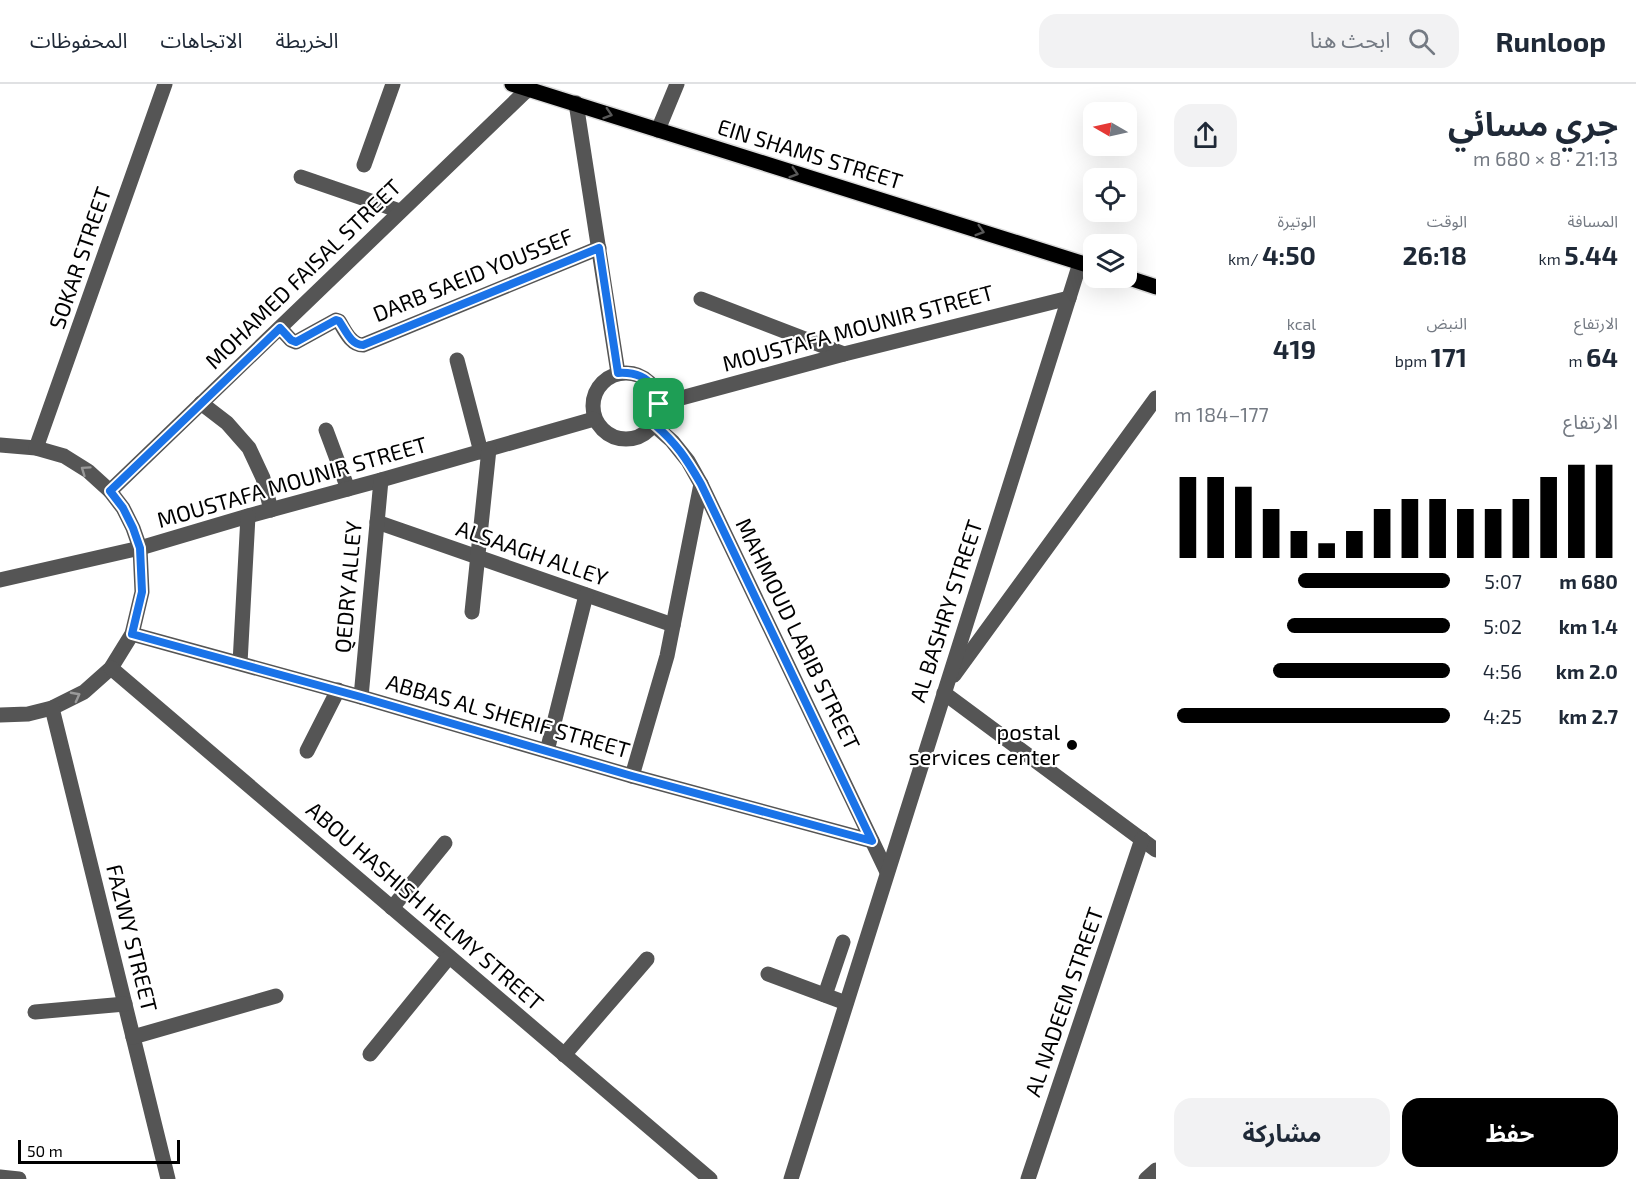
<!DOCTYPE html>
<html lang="ar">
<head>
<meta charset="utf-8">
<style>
  body { margin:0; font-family:"Exo 2","Noto Sans Arabic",sans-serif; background:#f2f2f3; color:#1f2937; direction:rtl; height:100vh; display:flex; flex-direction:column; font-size:22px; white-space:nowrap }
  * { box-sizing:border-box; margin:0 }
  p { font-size:20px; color:#747a83 }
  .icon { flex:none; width:33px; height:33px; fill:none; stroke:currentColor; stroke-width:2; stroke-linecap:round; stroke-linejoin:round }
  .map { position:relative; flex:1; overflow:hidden; direction:ltr }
  .sheet { display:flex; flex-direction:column; background:#fff; width:480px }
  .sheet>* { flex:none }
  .needle { width:39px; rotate:279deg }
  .controls { position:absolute; left:1083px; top:18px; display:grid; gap:12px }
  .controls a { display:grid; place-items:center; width:54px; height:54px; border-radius:12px; background:#fff; box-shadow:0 6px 24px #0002; font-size:30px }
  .scale { position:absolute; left:18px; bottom:15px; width:162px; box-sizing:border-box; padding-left:6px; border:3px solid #000; border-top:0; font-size:16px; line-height:21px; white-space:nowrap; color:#000; -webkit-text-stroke:4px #fff; paint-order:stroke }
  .pin { position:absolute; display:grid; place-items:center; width:51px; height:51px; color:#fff; margin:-26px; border-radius:12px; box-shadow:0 3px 9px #0006 }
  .round { display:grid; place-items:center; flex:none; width:63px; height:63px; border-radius:18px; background:#f2f2f3 }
  .head { display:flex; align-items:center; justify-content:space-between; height:102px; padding:0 18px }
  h1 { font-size:33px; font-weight:700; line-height:45px }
  .stats { display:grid; grid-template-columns:repeat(3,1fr); gap:9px; height:102px; padding:6px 18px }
  .stats div { display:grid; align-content:center }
  .stats b { font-size:26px; font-weight:700 }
  .stats small { font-size:16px; font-weight:400 }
  .stats p { font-size:16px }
  .chart { height:168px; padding:12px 18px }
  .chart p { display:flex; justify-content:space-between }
  .chart svg { width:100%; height:108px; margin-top:6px; stroke:#000; stroke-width:6 }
  .cta { display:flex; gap:12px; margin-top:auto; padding:12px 18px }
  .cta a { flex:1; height:69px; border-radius:18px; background:#000; color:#fff; font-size:24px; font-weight:700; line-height:69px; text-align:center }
  .cta a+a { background:#f2f2f3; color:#1f2937 }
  ul { padding:0 18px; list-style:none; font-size:20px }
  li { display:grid; grid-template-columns:96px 72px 1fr; align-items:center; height:45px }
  li i { height:15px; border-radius:8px; background:#000 }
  header { display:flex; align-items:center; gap:36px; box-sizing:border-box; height:84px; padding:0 30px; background:#fff; border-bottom:2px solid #e0e1e3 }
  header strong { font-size:28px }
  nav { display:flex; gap:33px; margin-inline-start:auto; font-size:21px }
  .search { width:420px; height:54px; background:#f2f2f3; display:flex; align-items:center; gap:15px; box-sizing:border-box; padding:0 21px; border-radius:18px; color:#747a83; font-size:22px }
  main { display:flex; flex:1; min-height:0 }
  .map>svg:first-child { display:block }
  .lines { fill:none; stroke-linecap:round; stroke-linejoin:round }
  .major-casing { stroke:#dbdbdb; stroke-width:18 }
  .minor { stroke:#555; stroke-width:15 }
  .major { stroke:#000; stroke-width:15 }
  .oneway { stroke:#595959 }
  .oneway2 { stroke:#999 }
  .route-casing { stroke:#fff; stroke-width:12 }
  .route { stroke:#1a73e8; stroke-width:8 }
  .poi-dot { fill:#000; stroke:#fff; stroke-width:2 }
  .labels { text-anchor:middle; stroke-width:4.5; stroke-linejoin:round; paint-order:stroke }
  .street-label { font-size:22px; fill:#000; stroke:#fff }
  .poi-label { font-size:22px; fill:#000; stroke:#fff; text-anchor:end }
</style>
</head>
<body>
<header>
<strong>Runloop</strong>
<div class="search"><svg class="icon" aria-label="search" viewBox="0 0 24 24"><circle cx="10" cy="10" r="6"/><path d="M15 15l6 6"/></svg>ابحث هنا</div>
<nav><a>الخريطة</a><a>الاتجاهات</a><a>المحفوظات</a></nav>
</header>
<main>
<section class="sheet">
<div class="head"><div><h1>جري مسائي</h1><p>21:13 · 8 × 680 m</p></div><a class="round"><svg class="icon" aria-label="share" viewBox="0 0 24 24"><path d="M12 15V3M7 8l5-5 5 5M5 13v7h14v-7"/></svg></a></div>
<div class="stats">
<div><p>المسافة</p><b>5.44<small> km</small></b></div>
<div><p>الوقت</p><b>26:18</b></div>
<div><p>الوتيرة</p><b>4:50<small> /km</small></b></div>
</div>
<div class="stats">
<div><p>الارتفاع</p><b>64<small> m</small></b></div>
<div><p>النبض</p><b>171<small> bpm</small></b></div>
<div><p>kcal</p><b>419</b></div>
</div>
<div class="chart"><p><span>الارتفاع</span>177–184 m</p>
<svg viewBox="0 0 160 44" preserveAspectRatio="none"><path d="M5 44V11M15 44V11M25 44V15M35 44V24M45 44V33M55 44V38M65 44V33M75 44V24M85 44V20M95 44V20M105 44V24M115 44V24M125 44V20M135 44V11M145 44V6M155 44V6"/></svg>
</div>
<ul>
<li><b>680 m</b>5:07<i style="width:55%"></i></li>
<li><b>1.4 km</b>5:02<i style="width:59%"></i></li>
<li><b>2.0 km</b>4:56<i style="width:64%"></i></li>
<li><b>2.7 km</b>4:25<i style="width:99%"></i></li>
</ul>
<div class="cta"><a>حفظ</a><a>مشاركة</a></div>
</section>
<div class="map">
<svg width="1156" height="1095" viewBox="0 0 1156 1095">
  <rect width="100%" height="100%" fill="#fff"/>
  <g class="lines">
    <defs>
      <g id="major">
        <path d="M 512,0 L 1094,183"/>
        <path d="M 1126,193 L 1156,203"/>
      </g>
    </defs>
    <use href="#major" class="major-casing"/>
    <g class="minor">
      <path d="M 576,19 L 618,289"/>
      <path d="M 658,46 L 677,0"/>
      <path d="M 364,81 L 393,0"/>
      <path d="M 301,93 L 400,127"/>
      <path d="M 701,215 L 844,270"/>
      <path d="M 280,244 L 291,256 L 296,258 L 336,236 L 339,237 C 345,247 351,261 363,261 L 599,164"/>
      <path d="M 457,276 L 481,368"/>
      <circle cx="626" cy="322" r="33"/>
      <path d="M 201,319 L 227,339 L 249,364 L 263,394 L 271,426"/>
      <path d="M 659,320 L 844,270 L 1069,214"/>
      <path d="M 654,341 L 672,357 L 688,377 L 701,400 L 887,788"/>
      <path d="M 326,346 L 348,405"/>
      <path d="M 0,361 L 36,364 L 64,372 L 88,387 L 110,407 L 123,424 L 133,444 L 140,464 L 142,508 L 132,550 L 111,584 L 84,608 L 52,624 L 28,630 L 0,631"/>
      <path d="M 36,364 L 165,0"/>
      <path d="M 110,407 L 528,5 L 526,0"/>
      <path d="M 377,438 L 673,541"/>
      <path d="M 0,496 L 140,464 L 248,432 L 381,396 L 594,335"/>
      <path d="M 472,528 L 489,365"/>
      <path d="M 132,550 L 361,613 L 632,692 L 872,757"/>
      <path d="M 240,579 L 248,432"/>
      <path d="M 111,584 L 710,1095"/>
      <path d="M 954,591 L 1156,314"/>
      <path d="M 944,609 L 1156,766"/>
      <path d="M 361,613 L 381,396"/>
      <path d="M 52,624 L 168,1095"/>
      <path d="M 307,667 L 338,606"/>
      <path d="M 547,667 L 586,511"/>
      <path d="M 632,692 L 667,572 L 701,400"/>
      <path d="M 392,824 L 445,759"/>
      <path d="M 768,890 L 846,919"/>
      <path d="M 825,911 L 843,858"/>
      <path d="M 35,928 L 125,920"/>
      <path d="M 133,953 L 276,912"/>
      <path d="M 370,970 L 449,873"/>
      <path d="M 564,971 L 647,875"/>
      <path d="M 0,1093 L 19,1095"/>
      <path d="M 791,1095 L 1080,179"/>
      <path d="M 1028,1095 L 1142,755"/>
      <path d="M 1146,1095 L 1156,1086"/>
    </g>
    <use href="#major" class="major"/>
  </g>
  <defs><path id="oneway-chevron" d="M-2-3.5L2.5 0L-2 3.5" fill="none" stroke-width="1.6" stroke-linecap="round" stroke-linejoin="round" transform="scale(1.5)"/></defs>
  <g class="oneway">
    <use href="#oneway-chevron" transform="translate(608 30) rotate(18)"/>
    <use href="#oneway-chevron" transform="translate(794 89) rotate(17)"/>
    <use href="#oneway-chevron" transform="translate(980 147) rotate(17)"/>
  </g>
  <g class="oneway2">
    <use href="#oneway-chevron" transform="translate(85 386) rotate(-145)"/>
    <use href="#oneway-chevron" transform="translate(76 612) rotate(-28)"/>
  </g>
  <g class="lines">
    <defs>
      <path id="route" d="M 599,164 L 618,289 C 651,287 666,311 654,340 C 677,360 686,374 701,400 L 872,757 L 632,692 L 361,613 L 132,550 L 142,508 L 140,464 L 133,444 L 123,424 L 110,407 L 280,244 L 291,256 L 296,258 L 336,236 L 339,237 C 346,247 351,261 363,261 Z"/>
    </defs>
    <use href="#route" class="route-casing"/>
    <use href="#route" class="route"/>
  </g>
  <circle class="poi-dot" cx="1072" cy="661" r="6"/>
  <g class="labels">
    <g class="street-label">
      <text transform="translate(810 70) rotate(17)" y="8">EIN SHAMS STREET</text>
      <text transform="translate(80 174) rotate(-71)" y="8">SOKAR STREET</text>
      <text transform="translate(303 190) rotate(-44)" y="8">MOHAMED FAISAL STREET</text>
      <text transform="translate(473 191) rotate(-22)" y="8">DARB SAEID YOUSSEF</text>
      <text transform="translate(858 244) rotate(-15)" y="8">MOUSTAFA MOUNIR STREET</text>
      <text transform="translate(292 398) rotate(-16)" y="8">MOUSTAFA MOUNIR STREET</text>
      <text transform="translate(532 469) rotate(19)" y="8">ALSAAGH ALLEY</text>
      <text transform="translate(348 503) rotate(-85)" y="8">QEDRY ALLEY</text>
      <text transform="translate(946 527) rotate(-72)" y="8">AL BASHRY STREET</text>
      <text transform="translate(798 550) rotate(64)" y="8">MAHMOUD LABIB STREET</text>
      <text transform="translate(508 632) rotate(16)" y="8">ABBAS AL SHERIF STREET</text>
      <text transform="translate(425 822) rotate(41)" y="8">ABOU HASHISH HELMY STREET</text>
      <text transform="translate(132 854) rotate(76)" y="8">FAZWY STREET</text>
      <text transform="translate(1064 918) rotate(-71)" y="8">AL NADEEM STREET</text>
    </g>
    <g class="poi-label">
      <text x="1060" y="656">postal<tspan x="1060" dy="25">services center</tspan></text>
    </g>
  </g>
</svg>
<div class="controls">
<a><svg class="needle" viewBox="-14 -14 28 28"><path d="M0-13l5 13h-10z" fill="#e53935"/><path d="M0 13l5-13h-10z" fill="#747a83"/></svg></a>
<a><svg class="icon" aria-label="locate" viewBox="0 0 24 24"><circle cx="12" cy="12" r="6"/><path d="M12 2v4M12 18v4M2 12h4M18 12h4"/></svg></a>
<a><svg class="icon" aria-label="layers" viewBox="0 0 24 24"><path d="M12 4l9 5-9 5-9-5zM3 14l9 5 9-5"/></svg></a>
</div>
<div class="scale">50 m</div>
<div class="pin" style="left:659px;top:320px;background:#1e9e55"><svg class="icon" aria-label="arrive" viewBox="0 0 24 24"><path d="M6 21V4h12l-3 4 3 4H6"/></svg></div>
</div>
</main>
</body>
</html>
